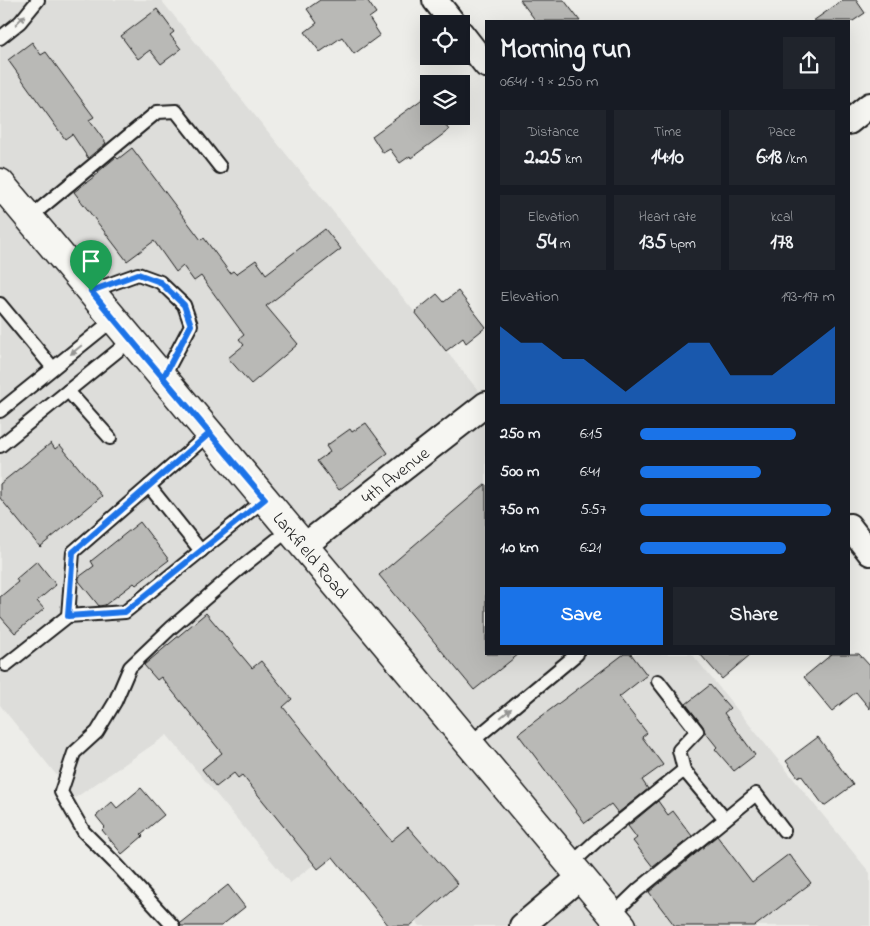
<!DOCTYPE html>
<html lang="en">
<head>
<meta charset="utf-8">
<style>
  body { margin:0; font-family:"Indie Flower",sans-serif; background:#20242c; color:#f1f3f6; height:100vh; display:flex; flex-direction:column; font-size:19px; white-space:nowrap }
  * { box-sizing:border-box; margin:0 }
  p { font-size:16px; color:#9ea1a6 }
  .icon { flex:none; width:28px; height:28px; fill:none; stroke:currentColor; stroke-width:2; stroke-linecap:round; stroke-linejoin:round }
  .map { position:relative; flex:1; overflow:hidden }
  .sheet { position:absolute; left:485px; top:20px; width:365px; height:635px; display:flex; flex-direction:column; background:#171b24; border-radius:0px; box-shadow:0 5px 20px #0002 }
  .sheet>* { flex:none }
  .controls { position:absolute; left:420px; top:15px; display:grid; gap:10px }
  .controls a { display:grid; place-items:center; width:50px; height:50px; border-radius:0px; background:#171b24; box-shadow:0 5px 20px #0002; font-size:25px }
  .pin { position:absolute; display:grid; place-items:center; width:42px; height:42px; color:#fff; margin:-51px -21px; border-radius:50% 50% 50% 0; rotate:-45deg; box-shadow:0 0 5px #0007 }
  .pin .icon { rotate:45deg }
  .round { display:grid; place-items:center; flex:none; width:52px; height:52px; border-radius:0px; background:#20242c }
  .headline { display:flex; align-items:center; justify-content:space-between; height:85px; padding:0 15px }
  h1 { font-size:28px; font-weight:800; line-height:38px }
  .stats { display:grid; grid-template-columns:repeat(3,1fr); gap:8px; height:85px; padding:5px 15px }
  .stats div { display:grid; align-content:center; border-radius:0px; background:#20242c; text-align:center }
  .stats b { font-size:21px; font-weight:800 }
  .stats small { font-size:14px; font-weight:400 }
  .stats p { font-size:14px }
  .chart { height:140px; padding:10px 15px }
  .chart p { display:flex; justify-content:space-between }
  .chart svg { width:100%; height:90px; margin-top:5px; fill:#1a73e8; opacity:.7 }
  .primary-button { display:flex; gap:10px; margin-top:auto; padding:10px 15px }
  .primary-button a { flex:1; height:58px; border-radius:0px; background:#1a73e8; color:#fff; font-size:20px; font-weight:800; line-height:58px; text-align:center }
  .primary-button a+a { background:#20242c; color:#f1f3f6 }
  ul { padding:0 15px; list-style:none; font-size:16px }
  li { display:grid; grid-template-columns:80px 60px 1fr; align-items:center; height:38px }
  li i { height:12px; border-radius:6px; background:#1a73e8 }
  .map>svg:first-child { display:block }
  .built { fill:#ddddda }
  .building { fill:#b9b9b6; stroke:#1c1c1c }
  .lines { fill:none; stroke-linecap:round; stroke-linejoin:round }
  .lane-casing { stroke:#1c1c1c; stroke-width:16 }
  .street-casing { stroke:#1c1c1c; stroke-width:28 }
  .secondary-casing { stroke:#1c1c1c; stroke-width:31 }
  .lane { stroke:#f6f6f2; stroke-width:12 }
  .street { stroke:#f6f6f2; stroke-width:24 }
  .secondary { stroke:#f6f6f2; stroke-width:28 }
  .oneway { fill:#949492 }
  .route-casing { stroke:#fff; stroke-width:10 }
  .route { stroke:#1a73e8; stroke-width:6 }
  .labels { text-anchor:middle; stroke-width:4; stroke-linejoin:round; paint-order:stroke }
  .street-label { font-size:18px; fill:#1c1c1c; stroke:#f6f6f2 }
</style>
</head>
<body>
<div class="map">
<svg width="870" height="926" viewBox="0 0 870 926">
  <rect width="100%" height="100%" fill="#edede9"/>
  <filter id="ink" filterUnits="userSpaceOnUse"><feTurbulence type="fractalNoise" baseFrequency=".02" numOctaves="2"/><feDisplacementMap in="SourceGraphic" scale="10" xChannelSelector="R" yChannelSelector="G"/><feConvolveMatrix kernelMatrix="1 2 1 2 8 2 1 2 1" color-interpolation-filters="sRGB"/></filter>
  <g filter="url(#ink)">
    <path class="built" d="M 0,0 L 161,0 L 486,400 L 486,654 L 692,654 L 870,873 L 870,926 L 419,926 L 347,839 L 290,883 L 167,735 L 75,798 L 0,705 Z"/>
    <g class="building">
      <path d="M 320,0 L 367,0 L 376,13 L 369,18 L 380,35 L 354,54 L 342,37 L 320,52 L 305,32 L 317,23 L 307,9 Z"/>
      <path d="M 520,0 L 564,0 L 580,21 L 536,21 Z"/>
      <path d="M 843,0 L 856,0 L 865,13 L 853,21 L 813,21 Z"/>
      <path d="M 157,9 L 174,32 L 170,35 L 181,49 L 161,64 L 150,50 L 138,59 L 121,36 Z"/>
      <path d="M 32,42 L 41,55 L 46,52 L 94,117 L 89,120 L 106,143 L 88,158 L 72,134 L 65,139 L 8,60 Z"/>
      <path d="M 425,97 L 429,103 L 429,116 L 439,116 L 449,130 L 411,158 L 410,156 L 400,163 L 390,149 L 383,153 L 372,136 Z"/>
      <path d="M 132,148 L 201,240 L 204,238 L 230,273 L 233,271 L 236,274 L 256,260 L 266,274 L 325,229 L 341,249 L 266,306 L 298,344 L 251,384 L 228,358 L 244,345 L 239,339 L 244,335 L 201,276 L 194,281 L 183,266 L 176,272 L 154,241 L 127,261 L 74,192 L 99,173 L 98,172 L 116,157 L 118,159 Z"/>
      <path d="M 458,291 L 486,327 L 466,343 L 463,338 L 446,351 L 415,312 L 437,294 L 444,302 Z"/>
      <path d="M 366,423 L 388,453 L 339,490 L 317,461 L 330,452 L 326,446 L 350,429 L 352,432 Z"/>
      <path d="M 51,443 L 55,449 L 60,445 L 102,496 L 40,547 L 0,498 L 0,484 Z"/>
      <path d="M 486,484 L 486,654 L 519,654 L 474,690 L 379,575 Z"/>
      <path d="M 140,522 L 169,560 L 136,585 L 134,583 L 105,605 L 99,606 L 79,581 L 79,577 L 94,566 L 91,561 Z"/>
      <path d="M 37,561 L 56,585 L 37,601 L 44,609 L 15,633 L 0,616 L 0,597 L 18,582 L 16,579 Z"/>
      <path d="M 206,613 L 252,668 L 261,661 L 292,699 L 283,707 L 391,841 L 408,827 L 458,884 L 410,926 L 389,926 L 333,857 L 318,869 L 242,775 L 238,778 L 234,773 L 216,787 L 202,769 L 222,753 L 161,677 L 157,680 L 144,665 Z"/>
      <path d="M 624,654 L 631,654 L 647,675 L 619,697 L 647,733 L 642,737 L 663,765 L 642,780 L 648,789 L 618,813 L 611,804 L 585,823 L 518,734 Z"/>
      <path d="M 700,654 L 751,654 L 722,679 Z"/>
      <path d="M 832,654 L 859,654 L 870,666 L 870,709 L 856,692 L 832,711 L 804,677 Z"/>
      <path d="M 710,685 L 730,708 L 724,713 L 755,755 L 734,771 L 715,749 L 717,747 L 705,732 L 703,726 L 686,704 Z"/>
      <path d="M 818,737 L 853,785 L 824,806 L 801,775 L 798,777 L 786,761 Z"/>
      <path d="M 141,788 L 164,815 L 141,834 L 143,836 L 122,854 L 102,830 L 105,827 L 96,816 L 112,802 L 117,808 Z"/>
      <path d="M 658,801 L 668,815 L 673,811 L 692,836 L 653,867 L 633,841 L 637,838 L 628,826 Z"/>
      <path d="M 717,836 L 752,882 L 789,854 L 811,883 L 755,926 L 675,926 L 649,892 Z"/>
      <path d="M 228,885 L 245,907 L 221,926 L 181,926 L 180,923 Z"/>
    </g>
    <g class="lines">
      <defs>
        <g id="lane">
          <path d="M 0,38 L 20,22 L 38,0"/>
          <path d="M 29,218 L 157,112 L 176,111 L 220,167"/>
          <path d="M 91,291 L 138,274 L 160,282 L 184,305 L 191,325 L 163,378"/>
          <path d="M 0,304 L 53,368"/>
          <path d="M 68,391 L 110,438"/>
          <path d="M 0,411 L 114,319"/>
          <path d="M 0,446 L 131,340"/>
          <path d="M 149,486 L 201,551"/>
          <path d="M 68,616 L 73,552 L 210,433"/>
          <path d="M 6,665 L 68,616 L 125,612 L 265,499"/>
          <path d="M 469,744 L 577,654"/>
          <path d="M 684,770 L 725,819"/>
          <path d="M 570,865 L 596,841 L 684,770 L 679,750 L 697,731 L 658,681"/>
          <path d="M 612,915 L 638,890 L 756,794 L 784,831"/>
          <path d="M 173,926 L 117,865 L 84,832 L 61,792 L 74,753 L 97,732 L 115,702 L 130,667 L 171,628 L 238,570 L 290,529"/>
        </g>
        <g id="street">
          <path d="M 435,0 L 454,24"/>
          <path d="M 461,33 L 486,65"/>
          <path d="M 849,122 L 870,105"/>
          <path d="M 849,526 L 870,553"/>
          <path d="M 304,546 L 486,404"/>
          <path d="M 522,926 L 580,877"/>
        </g>
        <path id="secondary" d="M 0,183 L 622,926"/>
      </defs>
      <use href="#lane" class="lane-casing"/>
      <use href="#street" class="street-casing"/>
      <use href="#secondary" class="secondary-casing"/>
      <use href="#lane" class="lane"/>
      <use href="#street" class="street"/>
      <use href="#secondary" class="secondary"/>
    </g>
    <defs><path id="oneway-solid" d="M-6-.8H1V-3.2L6.5 0L1 3.2V.8H-6Z" transform="scale(1.25)"/></defs>
    <g class="oneway">
      <use href="#oneway-solid" transform="translate(20 20) rotate(-45)"/>
      <use href="#oneway-solid" transform="translate(76 350) rotate(141)"/>
      <use href="#oneway-solid" transform="translate(506 713) rotate(-40)"/>
    </g>
  </g>
  <g class="lines" filter="url(#ink)">
    <defs>
      <path id="route" d="M 91,291 C 130,339 170,386 210,433 L 73,552 L 68,616 L 125,612 L 265,499 C 231,459 197,418 163,378 L 191,325 L 184,305 L 160,282 L 138,274 L 91,291"/>
    </defs>
    <use href="#route" class="route-casing"/>
    <use href="#route" class="route"/>
  </g>
  <g class="labels">
    <g class="street-label">
      <text transform="translate(395 475) rotate(-38)" y="6">4th Avenue</text>
      <text transform="translate(311 555) rotate(50)" y="6">Larkfield Road</text>
    </g>
  </g>
</svg>
<div class="controls">
<a><svg class="icon" aria-label="locate" viewBox="0 0 24 24"><circle cx="12" cy="12" r="6"/><path d="M12 2v4M12 18v4M2 12h4M18 12h4"/></svg></a>
<a><svg class="icon" aria-label="layers" viewBox="0 0 24 24"><path d="M12 4l9 5-9 5-9-5zM3 14l9 5 9-5"/></svg></a>
</div>
<div class="pin" style="left:91px;top:291px;background:#1e9e55"><svg class="icon" aria-label="arrive" viewBox="0 0 24 24"><path d="M6 21V4h12l-3 4 3 4H6"/></svg></div>
<section class="sheet">
<div class="headline"><div><h1>Morning run</h1><p>06:41 · 9 × 250 m</p></div><a class="round"><svg class="icon" aria-label="share" viewBox="0 0 24 24"><path d="M12 15V3M7 8l5-5 5 5M5 13v7h14v-7"/></svg></a></div>
<div class="stats">
<div><p>Distance</p><b>2.25<small> km</small></b></div>
<div><p>Time</p><b>14:10</b></div>
<div><p>Pace</p><b>6:18<small> /km</small></b></div>
</div>
<div class="stats">
<div><p>Elevation</p><b>54<small> m</small></b></div>
<div><p>Heart rate</p><b>135<small> bpm</small></b></div>
<div><p>kcal</p><b>178</b></div>
</div>
<div class="chart"><p><span>Elevation</span>193–197 m</p>
<svg viewBox="0 0 160 44" preserveAspectRatio="none"><path d="M0 44V6L10 14L20 14L30 22L40 22L50 30L60 38L70 30L80 22L90 14L100 14L110 30L120 30L130 30L140 22L150 14L160 6V44z"/></svg>
</div>
<ul>
<li><b>250 m</b>6:15<i style="width:80%"></i></li>
<li><b>500 m</b>6:41<i style="width:62%"></i></li>
<li><b>750 m</b>5:57<i style="width:98%"></i></li>
<li><b>1.0 km</b>6:21<i style="width:75%"></i></li>
</ul>
<div class="primary-button"><a>Save</a><a>Share</a></div>
</section>
</div>
</body>
</html>
